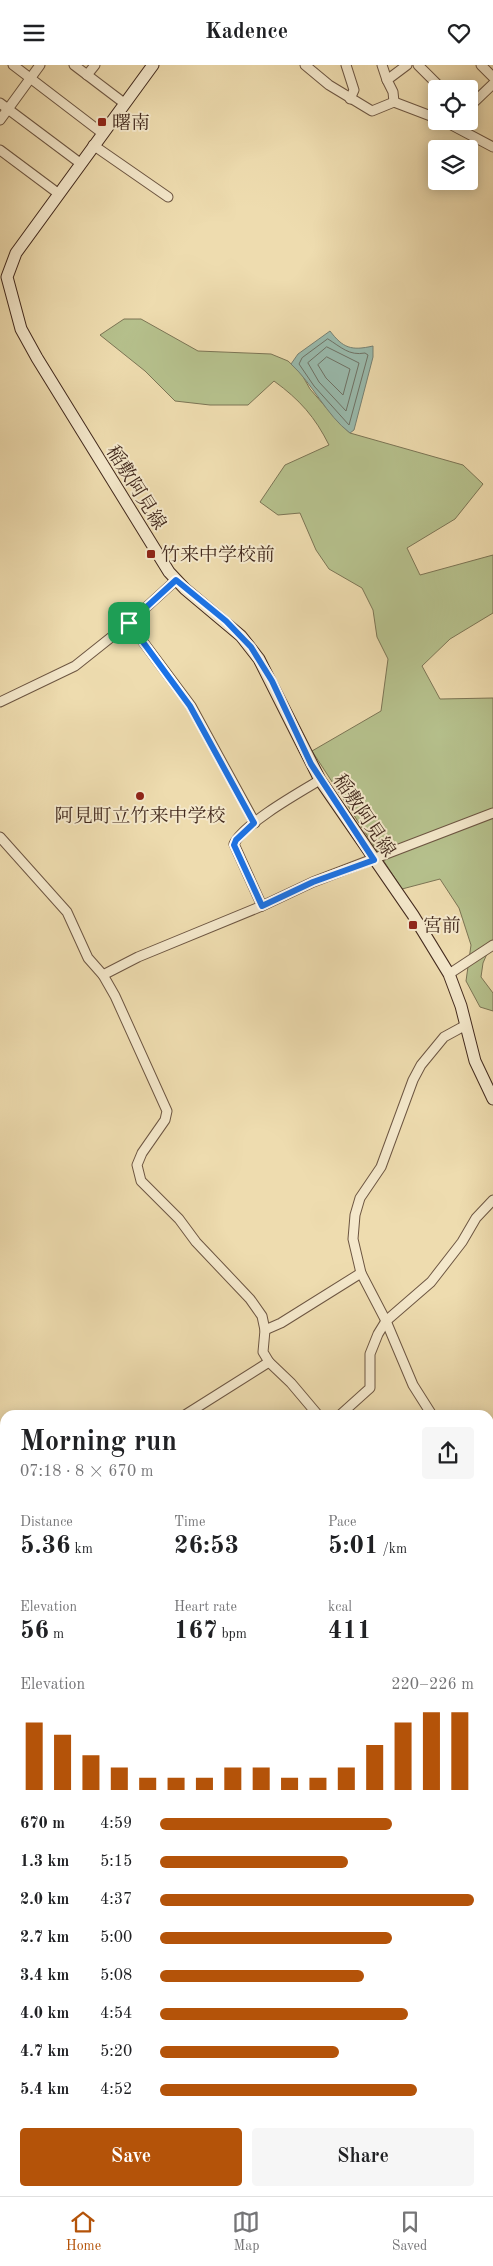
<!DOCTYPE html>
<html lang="en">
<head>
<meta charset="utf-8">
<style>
  body { margin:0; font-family:"Old Standard TT","Noto Serif JP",serif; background:#f6f6f6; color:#202124; height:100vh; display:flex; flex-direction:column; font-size:19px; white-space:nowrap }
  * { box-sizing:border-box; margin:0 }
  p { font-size:16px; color:#757577 }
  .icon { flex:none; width:28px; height:28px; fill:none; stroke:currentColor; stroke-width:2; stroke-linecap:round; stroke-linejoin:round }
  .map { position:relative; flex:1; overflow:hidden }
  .panel { position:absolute; left:0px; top:1345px; width:494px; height:786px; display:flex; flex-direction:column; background:#fff; border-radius:15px 15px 0 0; box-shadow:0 2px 12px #0003 }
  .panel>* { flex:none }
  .tools { position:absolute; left:428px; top:15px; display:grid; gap:10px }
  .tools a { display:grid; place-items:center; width:50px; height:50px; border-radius:5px; background:#fff; box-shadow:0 2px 12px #0003; font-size:25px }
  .pin { position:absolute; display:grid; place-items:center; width:42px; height:42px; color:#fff; margin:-21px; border-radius:10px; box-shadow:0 2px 8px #0006 }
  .round { display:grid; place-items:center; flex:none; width:52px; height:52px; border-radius:5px; background:#f6f6f6 }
  .headline { display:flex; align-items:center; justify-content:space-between; height:85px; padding:0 20px }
  h1 { font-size:28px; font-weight:800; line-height:38px }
  .figures { display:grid; grid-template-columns:repeat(3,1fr); gap:8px; height:85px; padding:5px 20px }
  .figures div { display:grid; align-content:center }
  .figures b { font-size:25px; font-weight:800 }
  .figures small { font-size:14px; font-weight:400 }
  .figures p { font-size:14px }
  .chart { height:140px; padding:10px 20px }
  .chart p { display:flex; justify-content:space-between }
  .chart svg { width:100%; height:90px; margin-top:5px; stroke:#b45309; stroke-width:6 }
  .cta { display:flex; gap:10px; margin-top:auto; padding:10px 20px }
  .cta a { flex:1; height:58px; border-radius:5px; background:#b45309; color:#fff; font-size:20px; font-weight:800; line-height:58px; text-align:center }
  .cta a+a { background:#f6f6f6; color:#202124 }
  ul { padding:0 20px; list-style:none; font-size:16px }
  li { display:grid; grid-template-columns:80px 60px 1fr; align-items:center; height:38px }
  li i { height:12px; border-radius:6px; background:#b45309 }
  header { display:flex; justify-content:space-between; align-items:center; height:65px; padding:0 20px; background:#fff; font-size:22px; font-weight:800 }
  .menu { display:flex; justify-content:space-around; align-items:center; height:70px; border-top:1px solid #e0e0e0; background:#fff; font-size:14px; color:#757577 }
  .menu a { display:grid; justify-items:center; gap:2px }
  .menu .selected { color:#b45309 }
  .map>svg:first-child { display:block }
  .green { fill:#b6c18d; stroke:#7c7555 }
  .water { fill:#99bbae; stroke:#768174 }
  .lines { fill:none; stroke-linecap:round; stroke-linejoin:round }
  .shore { stroke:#6e7266; stroke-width:1 }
  .river { stroke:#99bbae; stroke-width:15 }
  .street-casing { stroke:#6d5642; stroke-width:11 }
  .secondary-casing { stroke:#42291d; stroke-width:13 }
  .highway-casing { stroke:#42291d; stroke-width:17 }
  .street { stroke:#f4e8cb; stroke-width:9 }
  .secondary { stroke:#f4e8cb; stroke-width:11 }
  .highway { stroke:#eedcaf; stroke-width:15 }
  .route-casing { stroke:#fff; stroke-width:10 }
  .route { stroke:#1a73e8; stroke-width:6 }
  .poi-dot { fill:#8f2418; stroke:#f4e8cb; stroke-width:2 }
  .labels { text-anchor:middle; stroke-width:4; stroke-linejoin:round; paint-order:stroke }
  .poi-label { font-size:19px; fill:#42291d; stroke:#f4e8cb; text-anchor:start }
  .street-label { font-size:19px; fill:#42291d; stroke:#f4e8cb }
</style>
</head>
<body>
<header><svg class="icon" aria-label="menu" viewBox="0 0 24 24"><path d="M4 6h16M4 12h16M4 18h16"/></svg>Kadence<svg class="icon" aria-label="heart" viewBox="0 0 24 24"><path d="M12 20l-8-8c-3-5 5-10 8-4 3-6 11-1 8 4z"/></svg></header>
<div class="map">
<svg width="493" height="2131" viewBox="0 0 493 2131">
  <rect width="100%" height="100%" fill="#eedcaf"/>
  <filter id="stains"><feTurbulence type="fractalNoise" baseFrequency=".004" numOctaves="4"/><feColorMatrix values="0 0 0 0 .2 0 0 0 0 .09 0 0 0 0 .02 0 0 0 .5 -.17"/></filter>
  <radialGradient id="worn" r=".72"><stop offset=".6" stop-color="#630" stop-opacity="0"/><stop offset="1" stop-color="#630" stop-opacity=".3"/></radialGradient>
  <path class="green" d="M 124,254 L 141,254 L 198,286 L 271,289 L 288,296 L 301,308 L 310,324 L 343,362 L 350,368 L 463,400 L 483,419 L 455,454 L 407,483 L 420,510 L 493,490 L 493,548 L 450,574 L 422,601 L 440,634 L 493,633 L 493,875 L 483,898 L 481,912 L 493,928 L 493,946 L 480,942 L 466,916 L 471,880 L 459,843 L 440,814 L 402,824 L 312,686 L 381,646 L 388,594 L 377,572 L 373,545 L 362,523 L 329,504 L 316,485 L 300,448 L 278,450 L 260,437 L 285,400 L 329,380 C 315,352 300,335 274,316 L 248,340 L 210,340 L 175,336 L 145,306 L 100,270 Z"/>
  <path class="water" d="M 330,266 C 343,283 351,286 373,281 L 373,292 L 354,365 L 350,368 C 326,350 313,319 291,299 L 298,289 Z"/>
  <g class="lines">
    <g class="shore">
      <path d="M 328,274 C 341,282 349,291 365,288 L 368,290 L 349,360 L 314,321 L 299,299 L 302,293 Z"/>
      <path d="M 327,282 L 359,298 L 346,346 L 319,317 L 308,298 Z"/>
      <path d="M 327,292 L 350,304 L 343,330 L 326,313 L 318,300 Z"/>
    </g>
    <g class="river">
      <path d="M 0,2052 L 5,2066"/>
      <path d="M 27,2126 L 29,2131"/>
    </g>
    <defs>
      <g id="street">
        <path d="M 13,0 L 102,68"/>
        <path d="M 74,0 L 124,38"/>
        <path d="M 305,0 L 329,20 L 372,46 L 394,37 L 436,53"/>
        <path d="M 346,0 L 354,25 L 350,34"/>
        <path d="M 382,0 L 387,15"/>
        <path d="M 418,0 L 442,24"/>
        <path d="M 481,0 L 493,12"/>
        <path d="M 87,10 L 95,0"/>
        <path d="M 394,37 L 393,27 L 387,15 L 407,0"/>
        <path d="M 0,38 L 80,98"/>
        <path d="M 469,42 L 493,19"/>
        <path d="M 0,55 L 40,0"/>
        <path d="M 444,56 L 493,82"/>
        <path d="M 93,80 L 168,132"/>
        <path d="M 0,85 L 59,129"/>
        <path d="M 129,558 L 191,641 L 255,758"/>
        <path d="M 0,637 L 75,601 L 129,558 L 176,515"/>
        <path d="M 0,772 L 67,847 L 88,893 L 103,910 L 115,931 L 167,1046 L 165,1055 L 142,1088 L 137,1100 L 141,1116 L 179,1154 L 196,1177 L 250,1234 L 262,1251 L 265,1265 L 263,1287 L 269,1297 L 291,1318 L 318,1350"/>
        <path d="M 262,841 L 313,817 L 493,748"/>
        <path d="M 449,909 L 493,880"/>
        <path d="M 103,910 L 138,892 L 262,841 L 234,779 C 243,759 300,727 320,715"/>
        <path d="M 265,1265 L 281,1258 L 361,1208"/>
        <path d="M 185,1350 L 269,1297"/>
        <path d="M 340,1350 L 370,1323 L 370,1289 L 378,1269 L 386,1256 L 431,1217 L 462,1177 L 476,1153 L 493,1135"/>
        <path d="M 432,1350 L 413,1320 L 386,1256 L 361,1208 L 353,1174 L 355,1150 L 360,1133 L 381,1102 L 413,1015 L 421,1000 L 444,972 L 466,960"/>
        <path d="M 489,1403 L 493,1404"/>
        <path d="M 489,1417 L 493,1415"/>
        <path d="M 489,1621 L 493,1624"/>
        <path d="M 0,1645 L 5,1644"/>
        <path d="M 489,2121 L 493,2118"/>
        <path d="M 319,2126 L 321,2131"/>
        <path d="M 479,2131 L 482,2126"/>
      </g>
      <g id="secondary">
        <path d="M 153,0 L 16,188 L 7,212 L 21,264 L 37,293 L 169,507 L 185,524 L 241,571 L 259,594 L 320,715 L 413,850 L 449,909 L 461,941 L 475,996 L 493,1034"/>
        <path d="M 0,1603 L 5,1600"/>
      </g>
      <g id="highway">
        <path d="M 0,1751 L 5,1767"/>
        <path d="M 0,1792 L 5,1808"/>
        <path d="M 108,2126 L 109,2131"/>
        <path d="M 120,2126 L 122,2131"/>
      </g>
    </defs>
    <use href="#street" class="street-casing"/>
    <use href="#secondary" class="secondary-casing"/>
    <use href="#highway" class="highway-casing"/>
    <use href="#street" class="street"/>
    <use href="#secondary" class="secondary"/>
    <use href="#highway" class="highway"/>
  </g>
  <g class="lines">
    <defs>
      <path id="route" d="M 176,515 L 226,556 L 251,582 L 272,616 L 311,699 L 374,795 L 313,817 L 262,841 L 234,780 L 236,775 L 254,758 L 190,641 L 129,558 Z"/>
    </defs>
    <use href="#route" class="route-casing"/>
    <use href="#route" class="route"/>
  </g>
  <g class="poi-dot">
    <rect x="97" y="52" width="10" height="10" rx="2.5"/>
    <rect x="146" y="484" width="10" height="10" rx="2.5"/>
    <circle cx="140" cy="731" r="5"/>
    <rect x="408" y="855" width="10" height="10" rx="2.5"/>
  </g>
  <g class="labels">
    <g class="poi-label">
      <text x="112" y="64">曙南</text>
      <text x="161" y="496">竹来中学校前</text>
      <text x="140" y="757" text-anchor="middle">阿見町立竹来中学校</text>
      <text x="423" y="867">宮前</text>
    </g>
    <g class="street-label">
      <text transform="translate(137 422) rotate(58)" y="7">稲敷阿見線</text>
      <text transform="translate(365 750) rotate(56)" y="7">稲敷阿見線</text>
    </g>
  </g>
  <rect width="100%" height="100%" filter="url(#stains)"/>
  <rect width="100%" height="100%" fill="url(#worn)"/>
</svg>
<div class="tools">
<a><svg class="icon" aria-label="locate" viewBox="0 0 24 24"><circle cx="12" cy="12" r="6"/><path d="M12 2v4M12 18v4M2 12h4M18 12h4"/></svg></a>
<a><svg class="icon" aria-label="layers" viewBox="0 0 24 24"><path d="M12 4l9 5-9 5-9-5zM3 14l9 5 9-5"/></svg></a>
</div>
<div class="pin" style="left:129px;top:558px;background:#1e9e55"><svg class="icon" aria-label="arrive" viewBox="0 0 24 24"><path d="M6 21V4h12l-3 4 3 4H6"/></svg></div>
<section class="panel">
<div class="headline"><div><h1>Morning run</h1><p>07:18 · 8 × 670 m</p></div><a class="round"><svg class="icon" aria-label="share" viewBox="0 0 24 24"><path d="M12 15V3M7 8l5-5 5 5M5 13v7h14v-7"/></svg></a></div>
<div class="figures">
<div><p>Distance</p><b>5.36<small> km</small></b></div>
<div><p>Time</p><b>26:53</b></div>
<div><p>Pace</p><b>5:01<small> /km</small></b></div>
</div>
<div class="figures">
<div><p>Elevation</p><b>56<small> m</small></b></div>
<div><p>Heart rate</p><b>167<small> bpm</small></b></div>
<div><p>kcal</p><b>411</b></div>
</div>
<div class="chart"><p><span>Elevation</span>220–226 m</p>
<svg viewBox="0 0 160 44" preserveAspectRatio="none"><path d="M5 44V11M15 44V17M25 44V27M35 44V33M45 44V38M55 44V38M65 44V38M75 44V33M85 44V33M95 44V38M105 44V38M115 44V33M125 44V22M135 44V11M145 44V6M155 44V6"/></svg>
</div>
<ul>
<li><b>670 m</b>4:59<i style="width:74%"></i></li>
<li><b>1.3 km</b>5:15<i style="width:60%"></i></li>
<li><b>2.0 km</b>4:37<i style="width:100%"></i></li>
<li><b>2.7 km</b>5:00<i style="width:74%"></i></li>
<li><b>3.4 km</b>5:08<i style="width:65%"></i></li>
<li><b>4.0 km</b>4:54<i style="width:79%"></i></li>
<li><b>4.7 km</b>5:20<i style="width:57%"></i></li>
<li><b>5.4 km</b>4:52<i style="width:82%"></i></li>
</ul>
<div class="cta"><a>Save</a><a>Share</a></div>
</section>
</div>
<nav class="menu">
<a class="selected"><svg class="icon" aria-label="home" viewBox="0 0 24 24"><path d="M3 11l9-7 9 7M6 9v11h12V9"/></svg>Home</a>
<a><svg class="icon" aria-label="map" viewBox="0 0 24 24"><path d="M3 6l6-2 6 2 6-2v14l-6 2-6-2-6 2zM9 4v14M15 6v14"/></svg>Map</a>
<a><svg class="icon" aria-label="saved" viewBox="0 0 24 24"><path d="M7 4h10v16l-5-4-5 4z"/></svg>Saved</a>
</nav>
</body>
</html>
